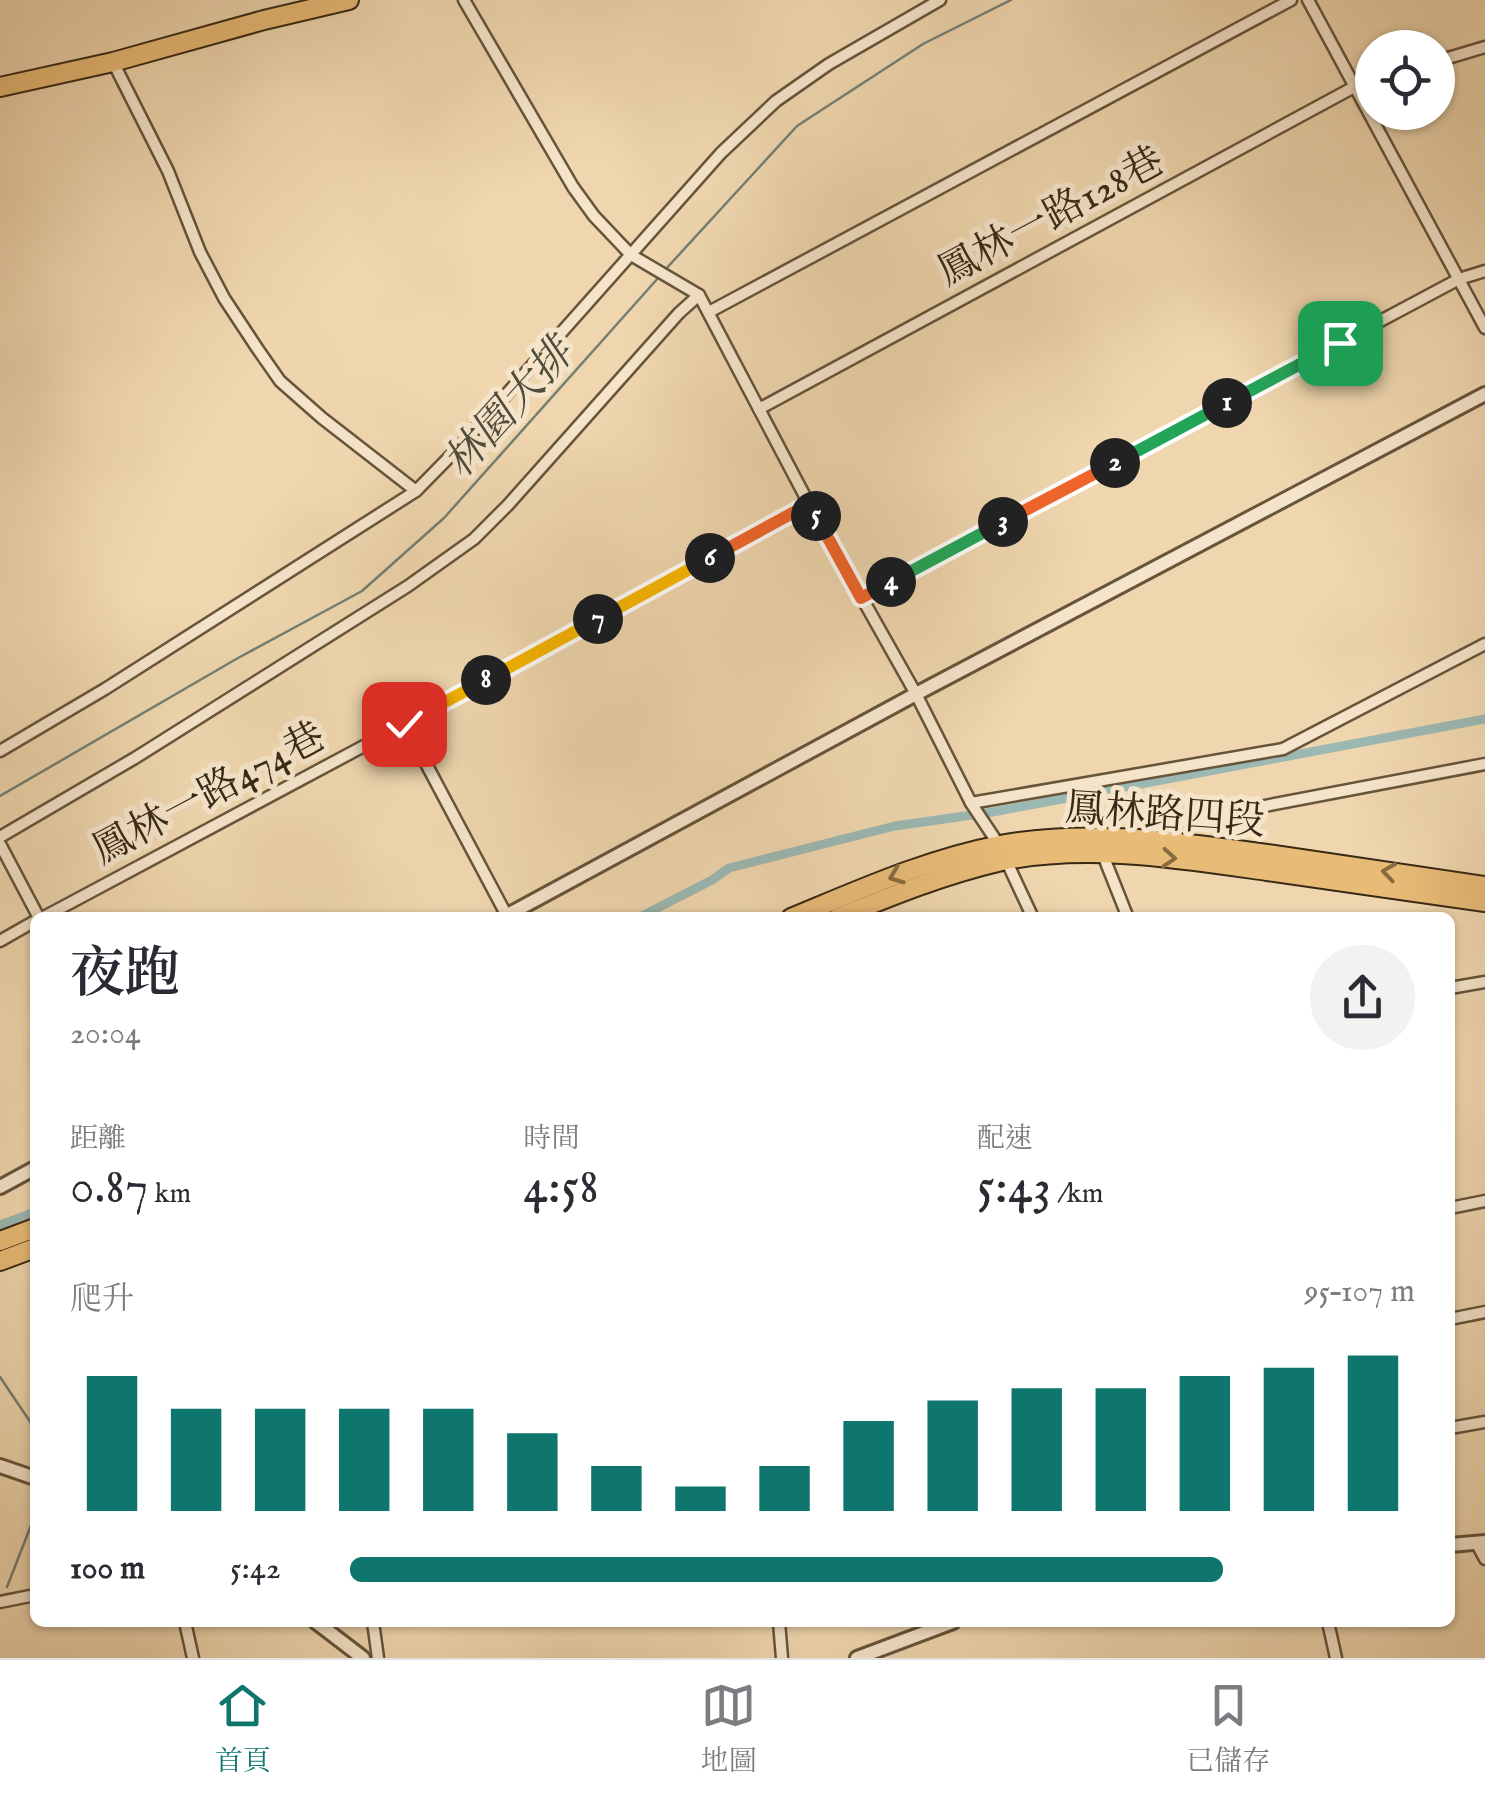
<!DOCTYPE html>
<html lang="zh-TW">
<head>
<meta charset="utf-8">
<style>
  body { margin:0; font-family:"IM FELL English","Noto Serif TC",serif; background:#f2f2f3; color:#2b2b33; height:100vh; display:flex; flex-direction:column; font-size:38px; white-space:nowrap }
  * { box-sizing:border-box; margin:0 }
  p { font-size:32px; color:#7c7c81 }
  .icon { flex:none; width:55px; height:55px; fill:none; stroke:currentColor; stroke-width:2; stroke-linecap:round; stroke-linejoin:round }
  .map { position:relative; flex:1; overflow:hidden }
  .panel { position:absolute; left:30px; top:912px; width:1425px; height:715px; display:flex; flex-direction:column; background:#fff; border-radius:15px; box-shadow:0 2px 8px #0004 }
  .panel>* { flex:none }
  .tools { position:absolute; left:1355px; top:30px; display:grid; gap:20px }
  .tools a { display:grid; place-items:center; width:100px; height:100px; border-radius:50%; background:#fff; box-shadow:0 2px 8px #0004; font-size:50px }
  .pin { position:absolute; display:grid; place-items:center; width:85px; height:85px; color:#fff; margin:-42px; border-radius:20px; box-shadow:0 5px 15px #0006 }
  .km { position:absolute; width:50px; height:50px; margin:-25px; border-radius:50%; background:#222; color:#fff; font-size:28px; line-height:50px; text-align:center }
  .round { display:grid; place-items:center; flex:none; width:105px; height:105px; border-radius:52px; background:#f2f2f3 }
  .head { display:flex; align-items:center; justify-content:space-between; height:170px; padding:0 40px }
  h1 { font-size:55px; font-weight:600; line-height:75px }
  .stats { display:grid; grid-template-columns:repeat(3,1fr); gap:15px; height:170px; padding:10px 40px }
  .stats div { display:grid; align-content:center }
  .stats b { font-size:50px; font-weight:600 }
  .stats small { font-size:28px; font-weight:400 }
  .stats p { font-size:28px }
  .chart { height:280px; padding:20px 40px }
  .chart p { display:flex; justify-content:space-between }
  .chart svg { width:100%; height:180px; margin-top:10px; stroke:#0f766e; stroke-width:6 }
  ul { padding:0 40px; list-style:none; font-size:32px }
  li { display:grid; grid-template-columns:160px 120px 1fr; align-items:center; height:75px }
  li i { height:25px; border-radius:12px; background:#0f766e }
  .menu { display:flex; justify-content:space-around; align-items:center; height:140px; border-top:2px solid #e1e1e2; background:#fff; font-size:28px; color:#7c7c81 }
  .menu a { display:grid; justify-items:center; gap:5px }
  .menu .on { color:#0f766e }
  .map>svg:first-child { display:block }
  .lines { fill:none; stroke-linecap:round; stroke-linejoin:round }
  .stream { stroke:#737f73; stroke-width:2.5 }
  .canal { stroke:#9bb8b2; stroke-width:9 }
  .minor-casing { stroke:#66543b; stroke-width:15 }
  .tertiary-casing { stroke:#66543b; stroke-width:18 }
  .primary-casing { stroke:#382915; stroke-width:22 }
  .minor { stroke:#f5e4ca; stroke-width:10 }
  .tertiary { stroke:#f5e4ca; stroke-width:12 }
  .primary { stroke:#e8bb77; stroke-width:18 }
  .oneway { stroke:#876b41 }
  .split-1-casing { stroke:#fff; stroke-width:20 }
  .split-2-casing { stroke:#fff; stroke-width:20 }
  .split-3-casing { stroke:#fff; stroke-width:20 }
  .split-4-casing { stroke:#fff; stroke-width:20 }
  .split-5-casing { stroke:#fff; stroke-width:20 }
  .split-6-casing { stroke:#fff; stroke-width:20 }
  .split-7-casing { stroke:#fff; stroke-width:20 }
  .split-8-casing { stroke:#fff; stroke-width:20 }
  .split-9-casing { stroke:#fff; stroke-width:20 }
  .split-1 { stroke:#22a559; stroke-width:12 }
  .split-2 { stroke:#22a559; stroke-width:12 }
  .split-3 { stroke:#f0652b; stroke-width:12 }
  .split-4 { stroke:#22a559; stroke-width:12 }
  .split-5 { stroke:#f0652b; stroke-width:12 }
  .split-6 { stroke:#f0652b; stroke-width:12 }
  .split-7 { stroke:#f5b400; stroke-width:12 }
  .split-8 { stroke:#f5b400; stroke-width:12 }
  .split-9 { stroke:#f5b400; stroke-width:12 }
  .labels { text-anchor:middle; stroke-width:10; stroke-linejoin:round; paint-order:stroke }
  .street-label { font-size:40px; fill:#382915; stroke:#f5e4ca }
  .water-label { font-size:42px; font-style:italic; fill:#514d3c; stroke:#f5e4ca }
</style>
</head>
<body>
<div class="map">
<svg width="1485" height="1658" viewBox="0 0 1485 1658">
  <rect width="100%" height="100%" fill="#efd6ae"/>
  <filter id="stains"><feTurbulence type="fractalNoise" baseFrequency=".002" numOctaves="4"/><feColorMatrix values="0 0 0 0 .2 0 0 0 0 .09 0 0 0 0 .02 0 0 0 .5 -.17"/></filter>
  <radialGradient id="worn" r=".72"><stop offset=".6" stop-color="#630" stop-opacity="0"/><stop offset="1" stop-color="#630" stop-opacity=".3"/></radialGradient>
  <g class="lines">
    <g class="stream">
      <path d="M 664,271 L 797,126 L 923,44 L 1011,0"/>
      <path d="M 0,796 L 238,658 L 362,591 L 444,518 L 659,277"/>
      <path d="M 0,1377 L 35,1429"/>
      <path d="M 7,1587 L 35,1515"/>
    </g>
    <g class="canal">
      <path d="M 638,918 L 712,880 L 729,868 L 895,826 L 993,812 L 1485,719"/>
      <path d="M 0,1225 L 35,1212"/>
    </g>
    <defs>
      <g id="minor">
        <path d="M 464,0 L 573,187 L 594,216 L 631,255 L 699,295 L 809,504 L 916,694 L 971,803 L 999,845 L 1033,918"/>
        <path d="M 1308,0 L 1485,328"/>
        <path d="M 1438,61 L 1485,47"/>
        <path d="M 113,62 L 168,171 L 200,252 L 224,298 L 257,348 L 280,381 L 322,418 L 416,491"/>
        <path d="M 709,312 L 1291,0"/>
        <path d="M 759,409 L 1356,86 L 1372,81"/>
        <path d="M 861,598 L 1459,279 L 1485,271"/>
        <path d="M 405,724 L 508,918"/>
        <path d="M 0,751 L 105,689 L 416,491 L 465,441 L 721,153 L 776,101 L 829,64 L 940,0"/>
        <path d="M 971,803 L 1283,749 L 1485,644"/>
        <path d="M 0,837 L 135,758 L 408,586 L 474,539 L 508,505 L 679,313 L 699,295"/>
        <path d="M 1139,839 L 1154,827 L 1485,764"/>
        <path d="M 0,844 L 39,918"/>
        <path d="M 1103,855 L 1128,918"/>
        <path d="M 42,918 L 405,724 L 809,504"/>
        <path d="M 0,941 L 35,921"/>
        <path d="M 1450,988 L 1485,982"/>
        <path d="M 1450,1208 L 1485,1201"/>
        <path d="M 1450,1319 L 1485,1312"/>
        <path d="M 1450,1428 L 1485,1422"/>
        <path d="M 1477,1544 L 1485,1559"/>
        <path d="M 0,1602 L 35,1595"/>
        <path d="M 185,1622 L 193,1658"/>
        <path d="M 373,1622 L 378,1658"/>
        <path d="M 779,1622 L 782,1658"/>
        <path d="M 1328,1622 L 1336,1658"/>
      </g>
      <g id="tertiary">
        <path d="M 502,918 L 916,694 L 1485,394"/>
        <path d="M 0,1187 L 35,1168"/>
        <path d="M 0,1466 L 35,1478"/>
        <path d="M 1450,1545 L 1485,1542"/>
        <path d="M 316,1622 L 363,1658"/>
        <path d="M 857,1658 L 953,1622"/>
      </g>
      <g id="primary">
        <path d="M 0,87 L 113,62 L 264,20 L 349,0"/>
        <path d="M 791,918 C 859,890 927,859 1000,845 C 1093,828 1188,843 1281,856 C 1349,866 1417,876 1485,886"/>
        <path d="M 837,918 C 891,896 945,874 1002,861 C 1086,843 1183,859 1267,871 C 1340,881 1412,892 1485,902"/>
        <path d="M 0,1241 L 35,1228"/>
        <path d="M 0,1261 L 35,1248"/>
      </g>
    </defs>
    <use href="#minor" class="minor-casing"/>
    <use href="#tertiary" class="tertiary-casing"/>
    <use href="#primary" class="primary-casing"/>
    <use href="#minor" class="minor"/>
    <use href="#tertiary" class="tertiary"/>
    <use href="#primary" class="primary"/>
  </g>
  <defs><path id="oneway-chevron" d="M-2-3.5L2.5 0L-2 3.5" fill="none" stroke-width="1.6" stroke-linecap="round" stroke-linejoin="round" transform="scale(2.5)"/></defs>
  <g class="oneway">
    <use href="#oneway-chevron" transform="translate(1169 858) rotate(4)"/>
    <use href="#oneway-chevron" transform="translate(1389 872) rotate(-172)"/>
    <use href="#oneway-chevron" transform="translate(896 876) rotate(159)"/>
  </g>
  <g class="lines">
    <defs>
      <path id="split-1" d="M 1227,403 L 1340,343"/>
      <path id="split-2" d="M 1115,463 L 1227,403"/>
      <path id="split-3" d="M 1003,522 L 1115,463"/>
      <path id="split-4" d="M 891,582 L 1003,522"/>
      <path id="split-5" d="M 816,516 L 861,598 L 891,582"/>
      <path id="split-6" d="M 710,558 L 809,504 L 816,516"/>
      <path id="split-7" d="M 598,619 L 710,558"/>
      <path id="split-8" d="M 486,680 L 598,619"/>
      <path id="split-9" d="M 404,724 L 486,680"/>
    </defs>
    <use href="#split-1" class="split-1-casing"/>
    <use href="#split-2" class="split-2-casing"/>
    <use href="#split-3" class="split-3-casing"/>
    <use href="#split-4" class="split-4-casing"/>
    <use href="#split-5" class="split-5-casing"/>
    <use href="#split-6" class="split-6-casing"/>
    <use href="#split-7" class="split-7-casing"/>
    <use href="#split-8" class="split-8-casing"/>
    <use href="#split-9" class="split-9-casing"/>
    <use href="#split-1" class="split-1"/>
    <use href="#split-2" class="split-2"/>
    <use href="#split-3" class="split-3"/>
    <use href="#split-4" class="split-4"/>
    <use href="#split-5" class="split-5"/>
    <use href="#split-6" class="split-6"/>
    <use href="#split-7" class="split-7"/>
    <use href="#split-8" class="split-8"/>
    <use href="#split-9" class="split-9"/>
  </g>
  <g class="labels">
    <g class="street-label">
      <text transform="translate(1050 215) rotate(-28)" y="14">鳳林一路128巷</text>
      <text transform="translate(208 792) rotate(-28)" y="14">鳳林一路474巷</text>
      <text transform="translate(1165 813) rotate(4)" y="14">鳳林路四段</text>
    </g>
    <g class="water-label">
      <text transform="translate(507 407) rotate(-48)" y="15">林園大排</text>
    </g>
  </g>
  <rect width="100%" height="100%" filter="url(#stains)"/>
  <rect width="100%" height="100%" fill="url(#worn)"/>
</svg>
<div class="tools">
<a><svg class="icon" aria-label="locate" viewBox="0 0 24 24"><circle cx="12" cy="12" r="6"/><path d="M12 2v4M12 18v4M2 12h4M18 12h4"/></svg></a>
</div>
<div class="pin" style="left:1340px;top:343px;background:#1e9e55"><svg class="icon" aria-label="arrive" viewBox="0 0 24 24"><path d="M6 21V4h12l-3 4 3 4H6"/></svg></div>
<div class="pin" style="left:404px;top:724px;background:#d93025"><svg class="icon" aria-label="check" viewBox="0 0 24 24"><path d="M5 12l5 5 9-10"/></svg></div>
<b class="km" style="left:1227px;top:403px">1</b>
<b class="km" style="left:1115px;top:463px">2</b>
<b class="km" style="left:1003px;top:522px">3</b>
<b class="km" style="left:891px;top:582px">4</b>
<b class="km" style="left:816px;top:516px">5</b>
<b class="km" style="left:710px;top:558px">6</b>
<b class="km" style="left:598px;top:619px">7</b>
<b class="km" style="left:486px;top:680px">8</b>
<section class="panel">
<div class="head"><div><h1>夜跑</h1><p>20:04</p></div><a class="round"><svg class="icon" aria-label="share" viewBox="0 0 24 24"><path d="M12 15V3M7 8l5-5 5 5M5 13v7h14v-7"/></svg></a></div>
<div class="stats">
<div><p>距離</p><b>0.87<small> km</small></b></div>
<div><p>時間</p><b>4:58</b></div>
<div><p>配速</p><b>5:43<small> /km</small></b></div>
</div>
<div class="chart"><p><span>爬升</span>95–107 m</p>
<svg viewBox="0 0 160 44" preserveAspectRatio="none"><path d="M5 44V11M15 44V19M25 44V19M35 44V19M45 44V19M55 44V25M65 44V33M75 44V38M85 44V33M95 44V22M105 44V17M115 44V14M125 44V14M135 44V11M145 44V9M155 44V6"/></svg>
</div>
<ul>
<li><b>100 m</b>5:42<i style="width:82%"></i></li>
</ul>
</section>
</div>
<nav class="menu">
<a class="on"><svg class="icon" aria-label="home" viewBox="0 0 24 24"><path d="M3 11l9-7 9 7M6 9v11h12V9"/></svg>首頁</a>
<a><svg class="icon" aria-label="map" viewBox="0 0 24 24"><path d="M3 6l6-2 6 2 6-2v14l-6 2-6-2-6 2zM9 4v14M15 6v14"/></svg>地圖</a>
<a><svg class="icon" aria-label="saved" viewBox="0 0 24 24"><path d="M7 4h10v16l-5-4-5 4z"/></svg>已儲存</a>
</nav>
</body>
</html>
